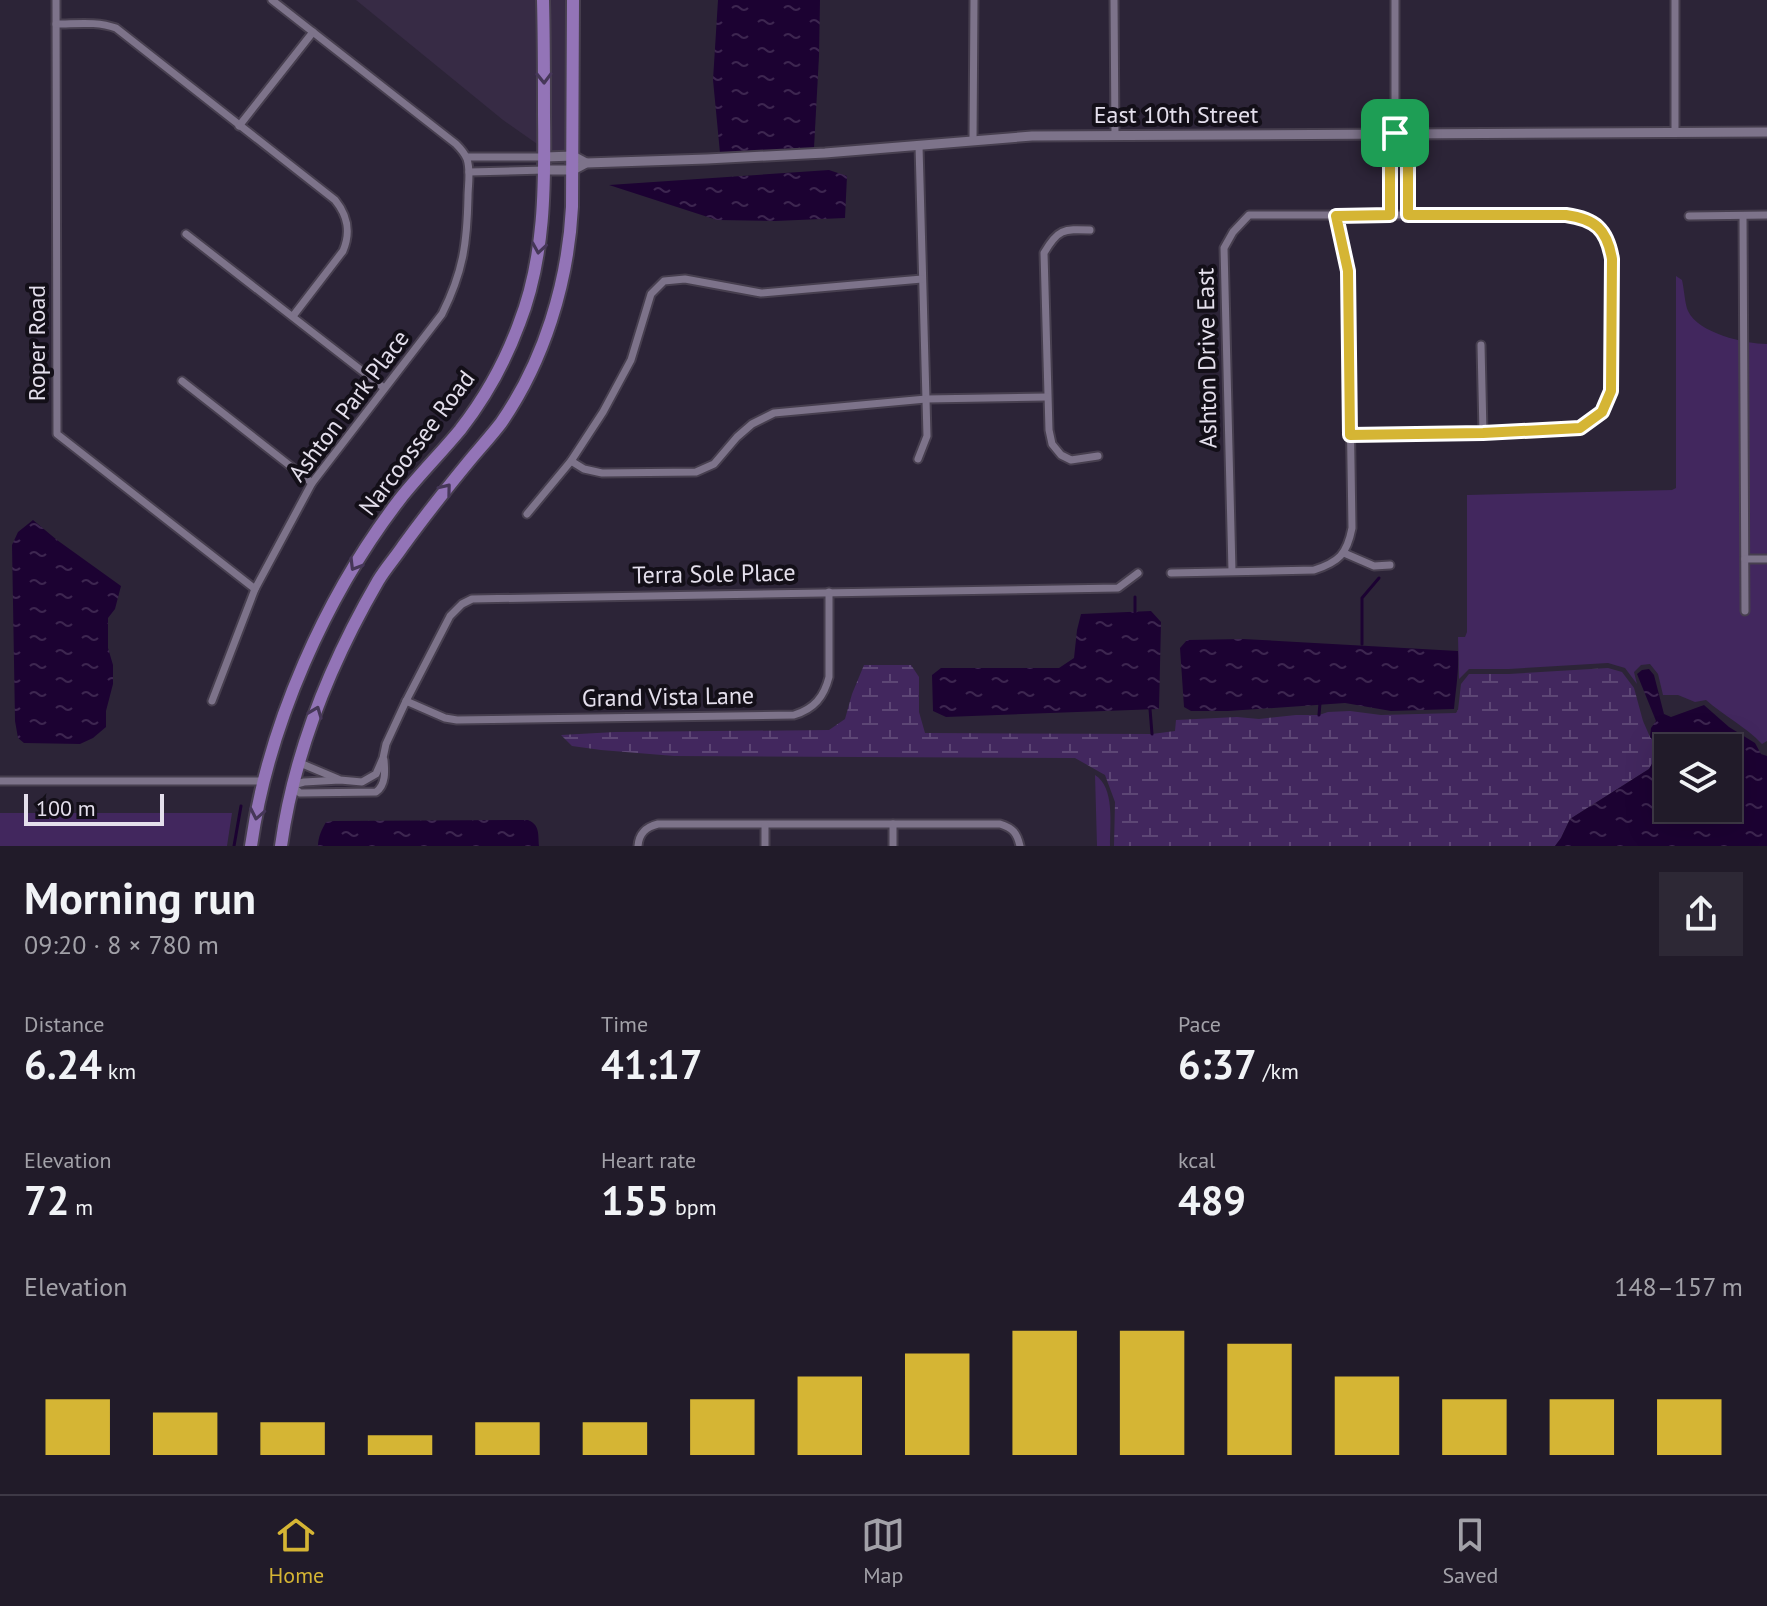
<!DOCTYPE html>
<html lang="en">
<head>
<meta charset="utf-8">
<style>
  body { margin:0; font-family:"PT Sans",sans-serif; background:#2d2835; color:#f1f3f6; height:100vh; display:flex; flex-direction:column; font-size:30px; white-space:nowrap }
  * { box-sizing:border-box; margin:0 }
  p { font-size:26px; color:#a2a1a8 }
  .icon { flex:none; width:44px; height:44px; fill:none; stroke:currentColor; stroke-width:2; stroke-linecap:round; stroke-linejoin:round }
  .map { position:relative; height:846px; overflow:hidden }
  .details { display:flex; flex-direction:column; background:#211b29; flex:1 }
  .details>* { flex:none }
  .fabs { position:absolute; left:1654px; top:734px; display:grid; gap:16px }
  .fabs a { display:grid; place-items:center; width:88px; height:88px; border-radius:0px; background:#211b29; box-shadow:0 8px 32px #0002,0 0 0 2px #3e3946; font-size:40px }
  .scale { position:absolute; left:24px; bottom:20px; width:140px; box-sizing:border-box; padding-left:8px; border:4px solid #e4dfec; border-top:0; font-size:22px; line-height:28px; white-space:nowrap; color:#e4dfec; -webkit-text-stroke:6px #130f18; paint-order:stroke }
  .pin { position:absolute; display:grid; place-items:center; width:68px; height:68px; color:#fff; margin:-34px; border-radius:16px; box-shadow:0 4px 12px #0006 }
  .round { display:grid; place-items:center; flex:none; width:84px; height:84px; border-radius:0px; background:#2d2835 }
  .headline { display:flex; align-items:center; justify-content:space-between; height:136px; padding:0 24px }
  h1 { font-size:44px; font-weight:700; line-height:60px }
  .metrics { display:grid; grid-template-columns:repeat(3,1fr); gap:12px; height:136px; padding:8px 24px }
  .metrics div { display:grid; align-content:center }
  .metrics b { font-size:40px; font-weight:700 }
  .metrics small { font-size:22px; font-weight:400 }
  .metrics p { font-size:22px }
  .chart { height:224px; padding:16px 24px }
  .chart p { display:flex; justify-content:space-between }
  .chart svg { width:100%; height:144px; margin-top:8px; stroke:#d5b534; stroke-width:6 }
  .tab-bar { display:flex; justify-content:space-around; align-items:center; height:112px; border-top:2px solid #3e3946; background:#211b29; font-size:22px; color:#a2a1a8 }
  .tab-bar a { display:grid; justify-items:center; gap:4px }
  .tab-bar .selected { color:#d5b534 }
  .map>svg:first-child { display:block }
  .built { fill:#372b45 }
  .green { fill:#42275e }
  .wetland { fill:url(#wetland-marsh) }
  .water { fill:url(#water-ripples); fill-rule:evenodd }
  .lines { fill:none; stroke-linecap:round; stroke-linejoin:round }
  .stream { stroke:#1c0232; stroke-width:3 }
  .minor-casing { stroke:#473f4f; stroke-width:11 }
  .tertiary-casing { stroke:#473f4f; stroke-width:13 }
  .primary-casing { stroke:#473f4f; stroke-width:16 }
  .minor { stroke:#7d738a; stroke-width:7 }
  .tertiary { stroke:#7d738a; stroke-width:9 }
  .primary { stroke:#9374b7; stroke-width:12 }
  .oneway { stroke:#463758 }
  .route-casing { stroke:#fff; stroke-width:16 }
  .route { stroke:#d5b534; stroke-width:10 }
  .labels { text-anchor:middle; stroke-width:8; stroke-linejoin:round; paint-order:stroke }
  .street-label { font-size:24px; fill:#e4dfec; stroke:#130f18 }
</style>
</head>
<body>
<div class="map">
<svg width="1767" height="846" viewBox="0 0 1767 846">
  <defs>
    <pattern id="wetland-marsh" width="20" height="14" patternUnits="userSpaceOnUse" patternTransform="scale(2)"><rect width="20" height="14" fill="#42275e"/><path d="M1 5h8M5 5V1M11 12h8M15 12V8" fill="none" stroke="#5d4675"/></pattern>
    <pattern id="water-ripples" width="26" height="14" patternUnits="userSpaceOnUse" patternTransform="scale(2)"><rect width="26" height="14" fill="#1c0232"/><path d="M2 4q2-2 4 0t4 0M15 11q2-2 4 0t4 0" fill="none" stroke="#3d2650"/></pattern>
  </defs>
  <rect width="100%" height="100%" fill="#2c2437"/>
  <g class="built">
    <path d="M 356,0 L 538,0 L 540,146 L 503,120 Z"/>
    <path d="M 548,0 L 565,0 L 568,151 L 550,151 Z"/>
  </g>
  <g class="green">
    <path d="M 1676,276 L 1682,280 C 1684,288 1685,305 1688,311 C 1698,333 1745,344 1767,344 L 1767,741 L 1762,744 C 1745,726 1724,716 1706,700 L 1695,702 L 1678,695 L 1663,695 L 1658,674 L 1650,664 L 1641,665 L 1634,672 L 1637,684 L 1625,668 L 1608,663 L 1509,669 L 1469,669 L 1459,679 L 1458,637 L 1465,637 L 1467,632 L 1467,495 L 1672,490 L 1676,488 Z"/>
    <path d="M 1095,775 C 1115,787 1110,825 1110,846 L 1097,846 Z"/>
    <path d="M 0,813 L 232,813 L 227,846 L 0,846 Z"/>
  </g>
  <path class="wetland" d="M 864,665 L 911,665 L 919,677 L 919,712 L 925,733 L 1152,734 L 1175,731 L 1176,720 L 1237,717 L 1259,719 L 1296,715 L 1319,715 L 1328,712 L 1350,711 L 1381,715 L 1456,713 L 1458,710 L 1461,684 L 1469,674 L 1509,674 L 1608,668 L 1622,672 L 1634,688 L 1643,721 L 1650,737 L 1662,748 L 1649,769 L 1570,819 L 1561,838 L 1555,846 L 1114,846 L 1115,802 L 1105,775 L 1075,758 L 674,756 L 601,750 L 572,746 L 561,735 L 615,732 L 829,730 L 845,719 L 852,694 Z"/>
  <g class="water">
    <path d="M 718,0 L 820,0 L 819,56 L 814,148 L 720,153 L 713,80 Z"/>
    <path d="M 829,170 L 847,176 L 845,218 L 775,221 L 717,220 L 609,185 Z"/>
    <path d="M 33,520 L 57,540 L 121,586 L 115,609 L 108,618 L 108,648 L 113,665 L 113,684 L 106,711 L 106,727 L 93,738 L 80,744 L 24,743 L 18,738 L 15,721 L 12,545 L 18,532 Z"/>
    <path d="M 1151,611 L 1161,622 L 1159,709 L 946,717 L 933,711 L 932,675 L 941,668 L 1059,668 L 1074,658 L 1077,630 L 1081,614 Z"/>
    <path d="M 1243,639 L 1458,651 C 1459,671 1456,688 1454,709 L 1391,711 L 1345,703 L 1228,711 L 1191,711 L 1184,707 L 1180,648 L 1187,640 Z"/>
    <path d="M 1649,669 L 1654,675 L 1664,714 L 1671,717 L 1704,705 L 1729,727 L 1755,743 L 1761,754 L 1767,756 L 1767,846 L 1555,846 L 1561,838 L 1570,819 L 1649,769 L 1661,748 L 1650,737 L 1651,728 L 1656,721 L 1637,674 L 1642,670 ZM 1668,748 L 1728,748 L 1728,808 L 1668,808 Z"/>
    <path d="M 528,820 C 540,825 538,834 539,846 L 318,846 C 318,837 322,829 326,822 L 334,821 Z"/>
  </g>
  <g class="lines">
    <g class="stream">
      <path d="M 1135,597 L 1135,613"/>
      <path d="M 1362,644 L 1362,598 L 1379,578"/>
      <path d="M 1150,709 L 1152,734"/>
      <path d="M 1319,715 L 1320,703"/>
      <path d="M 234,846 L 241,806"/>
    </g>
    <defs>
      <g id="minor">
        <path d="M 56,0 L 57,434 L 255,589"/>
        <path d="M 1114,0 L 1115,135"/>
        <path d="M 1675,0 L 1675,132"/>
        <path d="M 56,24 C 76,24 97,21 116,28 L 335,200 C 348,216 351,232 343,251 L 293,316"/>
        <path d="M 239,126 L 313,32"/>
        <path d="M 1395,133 L 1408,157 L 1408,215"/>
        <path d="M 973,140 L 974,0"/>
        <path d="M 467,157 L 545,157"/>
        <path d="M 469,172 L 545,170"/>
        <path d="M 1390,215 L 1390,155 L 1395,133 L 1395,0"/>
        <path d="M 1689,216 L 1767,215"/>
        <path d="M 1743,216 L 1745,611"/>
        <path d="M 1090,230 C 1063,229 1058,229 1044,253 L 1049,430 L 1052,444 L 1061,455 L 1071,460 L 1098,456"/>
        <path d="M 186,234 L 384,388"/>
        <path d="M 1481,345 L 1483,433"/>
        <path d="M 182,381 L 312,483"/>
        <path d="M 918,459 L 927,436 L 919,146"/>
        <path d="M 571,461 L 584,469 L 602,473 L 696,472 L 714,464 L 737,437 L 752,424 L 774,413 L 926,399 L 1047,397"/>
        <path d="M 527,514 L 571,461 L 603,412 L 631,360 L 651,294 L 664,281 L 685,279 L 761,293 L 922,279"/>
        <path d="M 1344,553 L 1374,566 L 1390,565"/>
        <path d="M 1745,559 L 1767,559"/>
        <path d="M 1232,571 L 1224,248 L 1233,232 L 1249,215 L 1566,215 C 1595,219 1608,229 1612,259 L 1611,391 L 1602,412 L 1580,428 L 1483,433 L 1350,435"/>
        <path d="M 1171,573 L 1314,570 C 1339,562 1347,554 1352,528 L 1348,271 L 1336,216"/>
        <path d="M 212,701 L 255,589 L 312,483 L 442,314 C 463,272 467,244 468,197 C 468,185 471,171 467,159 C 465,154 460,148 456,144 L 272,0"/>
        <path d="M 406,701 L 445,718 L 457,720 L 794,715 C 814,709 824,697 829,677 L 829,592"/>
        <path d="M 300,763 L 338,779"/>
        <path d="M 0,781 L 263,781"/>
        <path d="M 293,785 L 304,782 L 340,780 L 362,782 L 376,774 L 383,758 L 386,744 L 406,701 L 450,616 L 462,604 L 472,599 L 1118,588 L 1138,573"/>
        <path d="M 293,787 L 300,793 L 376,792 C 386,785 385,771 384,760"/>
        <path d="M 893,824 L 893,846"/>
        <path d="M 638,846 C 639,833 646,827 658,824 L 1000,824 C 1013,828 1017,833 1020,846"/>
        <path d="M 765,846 L 765,825"/>
      </g>
      <g id="tertiary">
        <path d="M 545,157 L 573,156 L 586,163"/>
        <path d="M 545,170 L 573,170 L 586,163 L 707,159 L 825,153 L 1032,136 L 1767,132"/>
      </g>
      <g id="primary">
        <path d="M 251,846 C 268,725 326,595 400,499 C 419,475 441,453 460,430 C 485,398 505,362 519,324 C 545,258 545,186 544,115 C 544,77 544,38 543,0"/>
        <path d="M 281,846 C 294,753 331,662 378,581 C 385,569 395,558 403,546 C 424,517 447,488 470,460 C 480,448 491,436 501,423 C 544,361 568,283 572,207 L 573,0"/>
      </g>
    </defs>
    <use href="#minor" class="minor-casing"/>
    <use href="#tertiary" class="tertiary-casing"/>
    <use href="#primary" class="primary-casing"/>
    <use href="#minor" class="minor"/>
    <use href="#tertiary" class="tertiary"/>
    <use href="#primary" class="primary"/>
  </g>
  <defs><path id="oneway-chevron" d="M-2-3.5L2.5 0L-2 3.5" fill="none" stroke-width="1.6" stroke-linecap="round" stroke-linejoin="round" transform="scale(2)"/></defs>
  <g class="oneway">
    <use href="#oneway-chevron" transform="translate(544 78) rotate(89)"/>
    <use href="#oneway-chevron" transform="translate(539 248) rotate(99)"/>
    <use href="#oneway-chevron" transform="translate(446 489) rotate(-51)"/>
    <use href="#oneway-chevron" transform="translate(355 565) rotate(121)"/>
    <use href="#oneway-chevron" transform="translate(316 712) rotate(-69)"/>
    <use href="#oneway-chevron" transform="translate(257 814) rotate(101)"/>
  </g>
  <g class="lines">
    <defs>
      <path id="route" d="M 1395,133 L 1408,157 L 1408,215 L 1566,215 C 1595,219 1607,229 1612,259 L 1611,391 L 1602,412 L 1580,428 L 1483,433 L 1350,435 L 1348,271 L 1336,216 L 1390,215 L 1390,155 Z"/>
    </defs>
    <use href="#route" class="route-casing"/>
    <use href="#route" class="route"/>
  </g>
  <g class="labels">
    <g class="street-label">
      <text x="1176" y="123">East 10th Street</text>
      <text transform="translate(37 343) rotate(-90)" y="8">Roper Road</text>
      <text transform="translate(1207 358) rotate(-91)" y="8">Ashton Drive East</text>
      <text transform="translate(349 406) rotate(-53)" y="8">Ashton Park Place</text>
      <text transform="translate(417 443) rotate(-53)" y="8">Narcoossee Road</text>
      <text transform="translate(714 574) rotate(-1)" y="8">Terra Sole Place</text>
      <text transform="translate(668 697) rotate(-1)" y="8">Grand Vista Lane</text>
    </g>
  </g>
</svg>
<div class="fabs">
<a><svg class="icon" aria-label="layers" viewBox="0 0 24 24"><path d="M12 4l9 5-9 5-9-5zM3 14l9 5 9-5"/></svg></a>
</div>
<div class="scale">100 m</div>
<div class="pin" style="left:1395px;top:133px;background:#1e9e55"><svg class="icon" aria-label="arrive" viewBox="0 0 24 24"><path d="M6 21V4h12l-3 4 3 4H6"/></svg></div>
</div>
<section class="details">
<div class="headline"><div><h1>Morning run</h1><p>09:20 · 8 × 780 m</p></div><a class="round"><svg class="icon" aria-label="share" viewBox="0 0 24 24"><path d="M12 15V3M7 8l5-5 5 5M5 13v7h14v-7"/></svg></a></div>
<div class="metrics">
<div><p>Distance</p><b>6.24<small> km</small></b></div>
<div><p>Time</p><b>41:17</b></div>
<div><p>Pace</p><b>6:37<small> /km</small></b></div>
</div>
<div class="metrics">
<div><p>Elevation</p><b>72<small> m</small></b></div>
<div><p>Heart rate</p><b>155<small> bpm</small></b></div>
<div><p>kcal</p><b>489</b></div>
</div>
<div class="chart"><p><span>Elevation</span>148–157 m</p>
<svg viewBox="0 0 160 44" preserveAspectRatio="none"><path d="M5 44V27M15 44V31M25 44V34M35 44V38M45 44V34M55 44V34M65 44V27M75 44V20M85 44V13M95 44V6M105 44V6M115 44V10M125 44V20M135 44V27M145 44V27M155 44V27"/></svg>
</div>
</section>
<nav class="tab-bar">
<a class="selected"><svg class="icon" aria-label="home" viewBox="0 0 24 24"><path d="M3 11l9-7 9 7M6 9v11h12V9"/></svg>Home</a>
<a><svg class="icon" aria-label="map" viewBox="0 0 24 24"><path d="M3 6l6-2 6 2 6-2v14l-6 2-6-2-6 2zM9 4v14M15 6v14"/></svg>Map</a>
<a><svg class="icon" aria-label="saved" viewBox="0 0 24 24"><path d="M7 4h10v16l-5-4-5 4z"/></svg>Saved</a>
</nav>
</body>
</html>
